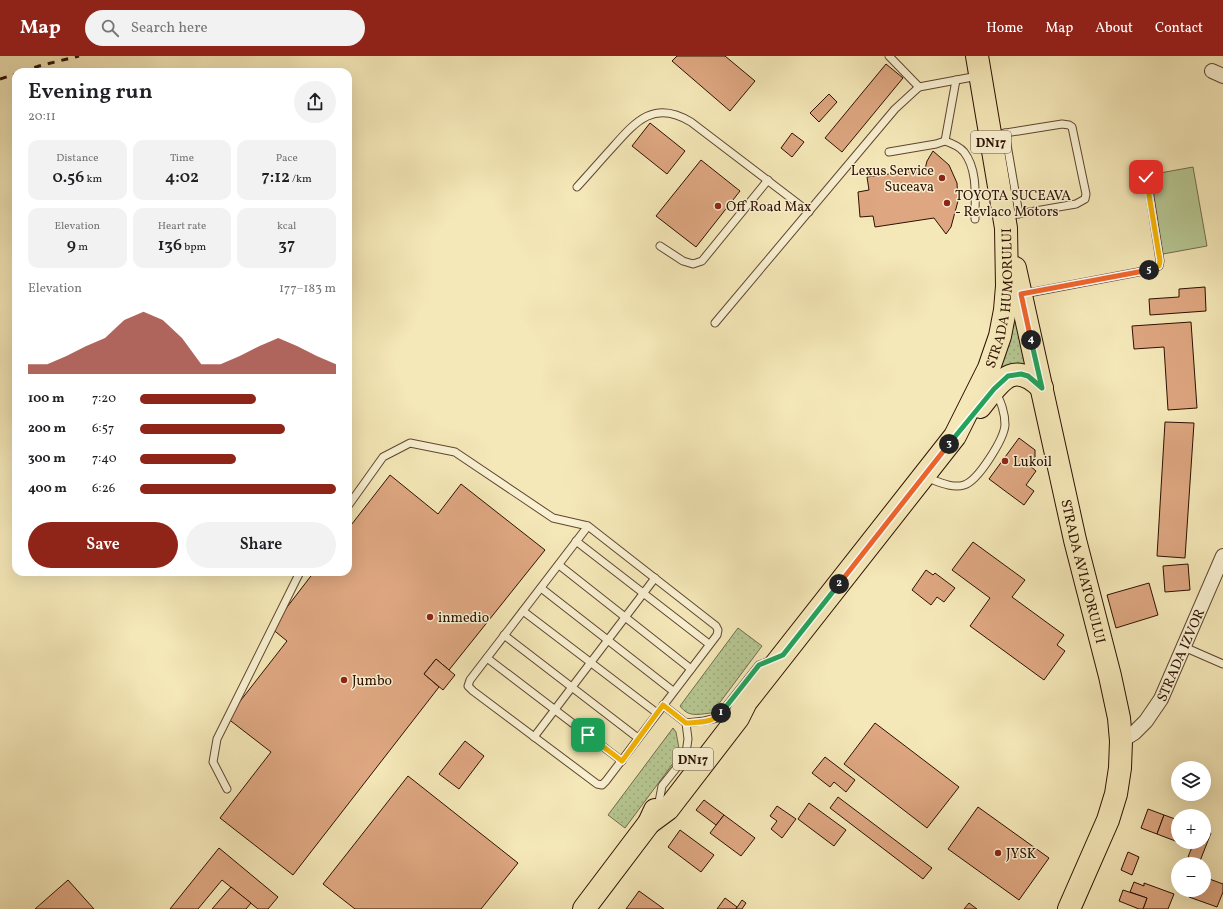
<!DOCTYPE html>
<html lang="en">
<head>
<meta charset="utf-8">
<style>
  body { margin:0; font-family:Vollkorn,serif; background:#f2f2f2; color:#202124; height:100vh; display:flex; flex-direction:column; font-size:15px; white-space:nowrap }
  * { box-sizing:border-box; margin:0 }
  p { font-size:13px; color:#757577 }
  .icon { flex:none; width:22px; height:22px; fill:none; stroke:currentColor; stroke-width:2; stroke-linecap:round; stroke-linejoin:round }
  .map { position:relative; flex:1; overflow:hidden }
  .sheet { position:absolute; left:12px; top:12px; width:340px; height:508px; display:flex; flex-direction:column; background:#fff; border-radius:12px; box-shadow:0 4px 16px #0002 }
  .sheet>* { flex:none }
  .tools { position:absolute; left:1171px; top:705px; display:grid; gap:8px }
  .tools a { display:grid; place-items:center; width:40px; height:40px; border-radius:50%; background:#fff; box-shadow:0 4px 16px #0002; font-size:20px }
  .pin { position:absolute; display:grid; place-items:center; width:34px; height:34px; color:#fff; margin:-17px; border-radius:8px; box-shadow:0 2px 6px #0006 }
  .km { position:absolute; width:20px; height:20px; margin:-10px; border-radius:50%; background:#222; color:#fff; font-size:11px; line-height:20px; text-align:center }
  .round { display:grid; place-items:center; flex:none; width:42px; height:42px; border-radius:21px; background:#f2f2f2 }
  .headline { display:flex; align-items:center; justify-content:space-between; height:68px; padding:0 16px }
  h1 { font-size:22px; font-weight:600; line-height:30px }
  .metrics { display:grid; grid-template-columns:repeat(3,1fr); gap:6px; height:68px; padding:4px 16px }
  .metrics div { display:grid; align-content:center; border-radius:10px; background:#f2f2f2; text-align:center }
  .metrics b { font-size:17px; font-weight:600 }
  .metrics small { font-size:11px; font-weight:400 }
  .metrics p { font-size:11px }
  .chart { height:112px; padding:8px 16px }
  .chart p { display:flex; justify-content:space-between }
  .chart svg { width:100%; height:72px; margin-top:4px; fill:#8f2418; opacity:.7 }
  .cta { display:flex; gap:8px; margin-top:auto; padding:8px 16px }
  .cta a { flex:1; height:46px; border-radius:24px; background:#8f2418; color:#fff; font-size:16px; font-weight:600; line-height:46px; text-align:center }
  .cta a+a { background:#f2f2f2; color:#202124 }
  ul { padding:0 16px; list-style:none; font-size:13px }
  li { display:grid; grid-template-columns:64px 48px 1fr; align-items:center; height:30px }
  li i { height:10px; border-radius:5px; background:#8f2418 }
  header { display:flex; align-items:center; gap:24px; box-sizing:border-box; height:56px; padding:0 20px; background:#8f2418; color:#fff }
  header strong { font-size:19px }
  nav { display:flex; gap:22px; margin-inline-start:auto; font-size:14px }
  .search { width:280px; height:36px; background:#f2f2f2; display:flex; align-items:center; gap:10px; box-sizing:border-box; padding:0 14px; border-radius:22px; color:#757577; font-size:15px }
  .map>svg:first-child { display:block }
  .grass { fill:url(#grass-dots); stroke:#726c4a }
  .pitch { fill:#b6c793; stroke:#726c4a }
  .building { fill:#dea781; stroke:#2d1002 }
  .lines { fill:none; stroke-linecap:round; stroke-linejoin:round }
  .service-casing { stroke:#5f4630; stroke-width:9 }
  .minor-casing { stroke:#5f4630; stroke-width:16 }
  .primary-casing { stroke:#2d1002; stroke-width:24 }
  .service { stroke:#f8f0d1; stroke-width:7 }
  .minor { stroke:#f8f0d1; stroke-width:14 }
  .primary { stroke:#f5e8b8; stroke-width:22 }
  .rail { stroke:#2d1002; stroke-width:3; stroke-dasharray:7 7; stroke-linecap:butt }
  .split-1-casing { stroke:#fff; stroke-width:8 }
  .split-2-casing { stroke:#fff; stroke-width:8 }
  .split-3-casing { stroke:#fff; stroke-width:8 }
  .split-4-casing { stroke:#fff; stroke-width:8 }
  .split-5-casing { stroke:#fff; stroke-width:8 }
  .split-6-casing { stroke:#fff; stroke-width:8 }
  .split-1 { stroke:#f5b400; stroke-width:5 }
  .split-2 { stroke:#22a559; stroke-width:5 }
  .split-3 { stroke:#f0652b; stroke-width:5 }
  .split-4 { stroke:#22a559; stroke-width:5 }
  .split-5 { stroke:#f0652b; stroke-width:5 }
  .split-6 { stroke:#f5b400; stroke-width:5 }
  .poi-dot { fill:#8f2418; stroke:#f8f0d1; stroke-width:1.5 }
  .labels { text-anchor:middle; stroke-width:3; stroke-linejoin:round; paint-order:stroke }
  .shield { fill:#f8f0d1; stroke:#6a5340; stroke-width:1 }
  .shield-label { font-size:13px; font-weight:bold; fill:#2d1002 }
  .poi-label { font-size:14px; fill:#2d1002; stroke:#f8f0d1; text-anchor:start }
  .street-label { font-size:14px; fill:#2d1002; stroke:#f8f0d1 }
</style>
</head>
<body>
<header>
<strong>Map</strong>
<div class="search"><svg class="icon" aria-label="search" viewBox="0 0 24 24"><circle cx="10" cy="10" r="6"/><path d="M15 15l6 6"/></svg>Search here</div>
<nav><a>Home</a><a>Map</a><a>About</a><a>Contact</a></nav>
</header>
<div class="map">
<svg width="1223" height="853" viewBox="0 0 1223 853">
  <defs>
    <pattern id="grass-dots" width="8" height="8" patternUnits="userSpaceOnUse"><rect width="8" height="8" fill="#b6c793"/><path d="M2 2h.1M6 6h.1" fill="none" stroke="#9daa7d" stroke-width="1.8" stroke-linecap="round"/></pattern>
  </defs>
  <rect width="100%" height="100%" fill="#f5e8b8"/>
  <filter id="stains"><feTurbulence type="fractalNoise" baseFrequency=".005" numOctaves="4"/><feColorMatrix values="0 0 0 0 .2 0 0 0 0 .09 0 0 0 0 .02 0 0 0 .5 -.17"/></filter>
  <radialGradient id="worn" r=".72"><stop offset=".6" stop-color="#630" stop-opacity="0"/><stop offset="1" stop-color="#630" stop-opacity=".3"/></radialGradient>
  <g class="grass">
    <path d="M 1012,234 L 1026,309 C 1015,306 1007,311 998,316 Z"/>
    <path d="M 738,572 L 762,590 L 712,657 C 698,658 689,662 680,650 Z"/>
    <path d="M 673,672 L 676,676 L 680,698 L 625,772 L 608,759 Z"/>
  </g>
  <path class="pitch" d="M 1193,111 L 1207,190 L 1163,198 L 1149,119 Z"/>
  <g class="building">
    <path d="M 677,0 L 725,0 L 755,25 L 730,55 L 672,5 Z"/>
    <path d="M 886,8 L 903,22 L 842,96 L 825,82 Z"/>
    <path d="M 829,38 L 837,46 L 819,66 L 810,57 Z"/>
    <path d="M 650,67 L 685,95 L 667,118 L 632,90 Z"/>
    <path d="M 792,77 L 804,86 L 792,101 L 781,92 Z"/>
    <path d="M 933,95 L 949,109 L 957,127 L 958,145 L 951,171 L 946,178 L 934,162 L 875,171 L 873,160 L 860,161 L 858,136 L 869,134 L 867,121 L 925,113 L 927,105 Z"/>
    <path d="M 701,104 L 740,135 L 696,191 L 656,160 Z"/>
    <path d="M 1205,231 L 1206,255 L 1150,259 L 1149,243 L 1179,241 L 1179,233 Z"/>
    <path d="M 1191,266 L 1197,352 L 1168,354 L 1164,291 L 1134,293 L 1132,270 Z"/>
    <path d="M 1165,366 L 1194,367 L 1185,502 L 1157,500 Z"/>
    <path d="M 1019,382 L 1035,394 L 1035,401 L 1029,409 L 1036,415 L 1026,429 L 1034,435 L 1024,449 L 989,423 Z"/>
    <path d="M 390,419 L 438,458 L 461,428 L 545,494 L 449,614 L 436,603 L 424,618 L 439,631 L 293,819 L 220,762 L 271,696 L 227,662 L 287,585 L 271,572 L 314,516 L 348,516 L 348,473 Z"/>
    <path d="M 973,486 L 1025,524 L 1012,541 L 1064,579 L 1057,589 L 1065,595 L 1044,624 L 970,570 L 990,542 L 952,514 Z"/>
    <path d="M 1188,508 L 1190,534 L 1165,536 L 1163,510 Z"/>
    <path d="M 926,514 L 933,519 L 935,517 L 955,532 L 944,546 L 937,541 L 931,549 L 912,534 Z"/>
    <path d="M 1149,527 L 1158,559 L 1116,572 L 1107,539 Z"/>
    <path d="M 436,603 L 455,619 L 443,634 L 424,618 Z"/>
    <path d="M 875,667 L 959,731 L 927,772 L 844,708 Z"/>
    <path d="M 465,685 L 484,700 L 459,733 L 439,718 Z"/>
    <path d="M 825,701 L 855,724 L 846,736 L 834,726 L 830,731 L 812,717 Z"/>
    <path d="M 408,720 L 518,807 L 481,853 L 355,853 L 323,828 Z"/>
    <path d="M 838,741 L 932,812 L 923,823 L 830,752 Z"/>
    <path d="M 704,744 L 724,759 L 716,769 L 696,754 Z"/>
    <path d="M 809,747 L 846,774 L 834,790 L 798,763 Z"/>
    <path d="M 777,750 L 796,763 L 782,782 L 771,773 L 777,765 L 770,760 Z"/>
    <path d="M 978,751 L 1049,802 L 1019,844 L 948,793 Z"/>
    <path d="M 1148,753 L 1164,759 L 1157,778 L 1141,772 Z"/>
    <path d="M 724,759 L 755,782 L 741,800 L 710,777 Z"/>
    <path d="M 1164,759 L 1178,764 L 1178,786 L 1157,778 Z"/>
    <path d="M 680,774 L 714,799 L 701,816 L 668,791 Z"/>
    <path d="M 1204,774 L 1211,777 L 1200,805 L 1188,801 L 1192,791 L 1179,786 L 1204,786 Z"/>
    <path d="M 219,792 L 278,841 L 268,853 L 258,853 L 222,824 L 198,853 L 170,853 Z"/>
    <path d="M 1128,796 L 1139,801 L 1132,819 L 1121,814 Z"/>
    <path d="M 1204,821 L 1223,828 L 1223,836 L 1217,851 L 1189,841 L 1192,834 L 1204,834 Z"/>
    <path d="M 68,824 L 94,853 L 35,853 Z"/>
    <path d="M 1134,826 L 1144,830 L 1144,827 L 1174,838 L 1168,853 L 1143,853 L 1147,842 L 1130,836 Z"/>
    <path d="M 231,831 L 251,847 L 246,853 L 212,853 Z"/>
    <path d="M 1123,834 L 1147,842 L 1143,853 L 1139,853 L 1119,845 Z"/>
    <path d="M 639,835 L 664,853 L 626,853 Z"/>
    <path d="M 725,842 L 737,851 L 736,853 L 717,853 Z"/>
    <path d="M 742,844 L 746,847 L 742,853 L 736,853 Z"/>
    <path d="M 969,847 L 977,853 L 964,853 Z"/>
  </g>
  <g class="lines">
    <defs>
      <g id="service">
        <path d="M 889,0 L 919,31"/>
        <path d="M 1005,77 L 1019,158"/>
        <path d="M 993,79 L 1062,68 L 1069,69 L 1072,71 L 1086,138 L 1085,143 L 1076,148 L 1006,160"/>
        <path d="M 945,85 L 956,24"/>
        <path d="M 889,96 L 936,88 L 945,85 C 951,87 959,90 964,96 C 978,114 975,141 975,163"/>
        <path d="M 577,131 C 589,118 600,105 612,92 C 635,66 654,43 691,66 L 809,156"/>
        <path d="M 660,190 L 683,205 L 693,208 L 702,205 L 768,124"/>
        <path d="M 1023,238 L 1154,213 L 1159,210 L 1160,205 L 1147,121"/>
        <path d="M 715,267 L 895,53 L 919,31 L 978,20"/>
        <path d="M 925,421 C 937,425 952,433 964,429 C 978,425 1004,383 1005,369 C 1005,356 1001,347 996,336"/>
        <path d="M 348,450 L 383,401 L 410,387 L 455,396 L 553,462 L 588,470 L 716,570 L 718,574 L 717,579 L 606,725 L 602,729 L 597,728 L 473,635 L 468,630 L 470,624 L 588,470"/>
        <path d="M 576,485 L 709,588"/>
        <path d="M 559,509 L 691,613"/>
        <path d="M 541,532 L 673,635"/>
        <path d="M 523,555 L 657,657"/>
        <path d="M 504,579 L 638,682"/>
        <path d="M 1184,591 L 1223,608"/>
        <path d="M 487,602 L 622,705"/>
        <path d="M 663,649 L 686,667"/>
        <path d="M 534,681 L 655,522"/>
        <path d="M 227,733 L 213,706 L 217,683 L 300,516"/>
        <path d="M 659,746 L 662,730 L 682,705 L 686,697 L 688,683 L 686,667 L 704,665 L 717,662 L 759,609 L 770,605"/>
      </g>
      <g id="minor">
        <path d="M 1212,15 L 1223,20"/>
        <path id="s1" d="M 1121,685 L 1134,677 L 1146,665 L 1161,643 L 1223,500"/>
      </g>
      <g id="primary">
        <path id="s2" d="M 1015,212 L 1075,484 L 1110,620 L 1119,662 L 1121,685 L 1120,712 L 1116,738 L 1108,764 L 1069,853"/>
        <path d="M 980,351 C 1000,326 1012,303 1042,332"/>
        <path id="s3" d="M 649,767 L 668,753 L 738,662 L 746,646 L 955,380 L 989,312 L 1000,280 L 1005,254 L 1007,230 L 1006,172 L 977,0"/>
        <path d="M 584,853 L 649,767 L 655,754"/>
      </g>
    </defs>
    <use href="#service" class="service-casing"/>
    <use href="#minor" class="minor-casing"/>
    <use href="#primary" class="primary-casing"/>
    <use href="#service" class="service"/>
    <use href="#minor" class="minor"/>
    <use href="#primary" class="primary"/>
    <g class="rail">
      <path d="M 21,16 L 39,10 L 79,0"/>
      <path d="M 0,23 L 16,18"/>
    </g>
  </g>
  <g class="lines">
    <defs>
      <path id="split-1" d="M 588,679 L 622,705 L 663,649 L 686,667 C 699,666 713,667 721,657"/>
      <path id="split-2" d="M 721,657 L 759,609 L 783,599 L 839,528"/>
      <path id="split-3" d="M 839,528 L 949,388"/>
      <path id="split-4" d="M 949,388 L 994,333 L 1008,320 L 1021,318 L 1028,320 L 1042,332 L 1031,284"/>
      <path id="split-5" d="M 1031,284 L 1021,238 L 1149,214"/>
      <path id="split-6" d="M 1146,121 L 1160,205 L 1159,210 L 1149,214"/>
    </defs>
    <use href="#split-1" class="split-1-casing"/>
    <use href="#split-2" class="split-2-casing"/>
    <use href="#split-3" class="split-3-casing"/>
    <use href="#split-4" class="split-4-casing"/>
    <use href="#split-5" class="split-5-casing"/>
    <use href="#split-6" class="split-6-casing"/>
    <use href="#split-1" class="split-1"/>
    <use href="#split-2" class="split-2"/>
    <use href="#split-3" class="split-3"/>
    <use href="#split-4" class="split-4"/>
    <use href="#split-5" class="split-5"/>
    <use href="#split-6" class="split-6"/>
  </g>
  <g class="poi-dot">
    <circle cx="942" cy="122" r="4"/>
    <circle cx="947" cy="147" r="4"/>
    <circle cx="718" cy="150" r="4"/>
    <circle cx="1005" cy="405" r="4"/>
    <circle cx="430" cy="561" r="4"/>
    <circle cx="344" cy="624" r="4"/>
    <circle cx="998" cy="797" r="4"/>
  </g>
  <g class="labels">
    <g class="shield">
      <rect x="971" y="75" width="40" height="22" rx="3"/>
      <rect x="673" y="692" width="40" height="22" rx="3"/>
    </g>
    <g class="shield-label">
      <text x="991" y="91">DN17</text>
      <text x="693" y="708">DN17</text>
    </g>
    <g class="poi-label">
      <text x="934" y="119" text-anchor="end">Lexus Service<tspan x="934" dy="16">Suceava</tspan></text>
      <text x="955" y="144">TOYOTA SUCEAVA<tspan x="955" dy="16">- Revlaco Motors</tspan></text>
      <text x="726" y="155">Off Road Max</text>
      <text x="1013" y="410">Lukoil</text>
      <text x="438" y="566">inmedio</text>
      <text x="352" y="629">Jumbo</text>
      <text x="1006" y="802">JYSK</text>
    </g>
    <g class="street-label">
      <text dy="5" stroke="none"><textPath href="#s3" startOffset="642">STRADA HUMORULUI</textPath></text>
      <text dy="5" stroke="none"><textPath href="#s2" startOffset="311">STRADA AVIATORULUI</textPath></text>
      <text dy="5" stroke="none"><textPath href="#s1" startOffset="107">STRADA IZVOR</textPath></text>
    </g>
  </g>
  <rect width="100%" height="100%" filter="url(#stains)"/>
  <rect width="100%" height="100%" fill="url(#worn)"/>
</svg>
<div class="tools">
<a><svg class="icon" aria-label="layers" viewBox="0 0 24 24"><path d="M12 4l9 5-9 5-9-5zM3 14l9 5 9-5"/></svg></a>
<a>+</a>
<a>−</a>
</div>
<div class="pin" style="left:588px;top:679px;background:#1e9e55"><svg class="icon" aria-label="arrive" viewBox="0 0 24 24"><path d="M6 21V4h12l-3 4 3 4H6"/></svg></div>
<div class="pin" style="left:1146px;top:121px;background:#d93025"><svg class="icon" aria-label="check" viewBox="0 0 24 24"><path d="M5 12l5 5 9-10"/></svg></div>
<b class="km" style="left:721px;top:657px">1</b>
<b class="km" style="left:839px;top:528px">2</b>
<b class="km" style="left:949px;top:388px">3</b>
<b class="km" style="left:1031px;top:284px">4</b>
<b class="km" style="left:1149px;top:214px">5</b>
<section class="sheet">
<div class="headline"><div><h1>Evening run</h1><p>20:11</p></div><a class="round"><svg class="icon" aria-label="share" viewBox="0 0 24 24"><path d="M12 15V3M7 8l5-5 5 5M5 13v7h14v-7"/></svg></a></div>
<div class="metrics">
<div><p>Distance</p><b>0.56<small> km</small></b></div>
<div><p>Time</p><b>4:02</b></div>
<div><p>Pace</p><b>7:12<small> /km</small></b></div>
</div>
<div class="metrics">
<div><p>Elevation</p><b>9<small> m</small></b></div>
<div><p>Heart rate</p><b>136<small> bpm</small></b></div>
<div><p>kcal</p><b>37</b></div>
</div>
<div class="chart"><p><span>Elevation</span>177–183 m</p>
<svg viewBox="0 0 160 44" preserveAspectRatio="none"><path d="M0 44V38L10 38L20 33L30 27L40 22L50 11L60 6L70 11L80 22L90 38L100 38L110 33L120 27L130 22L140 27L150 33L160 38V44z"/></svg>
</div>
<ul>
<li><b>100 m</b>7:20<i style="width:59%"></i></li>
<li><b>200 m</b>6:57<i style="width:74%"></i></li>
<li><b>300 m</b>7:40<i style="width:49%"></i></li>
<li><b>400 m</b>6:26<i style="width:100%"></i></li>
</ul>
<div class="cta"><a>Save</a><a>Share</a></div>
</section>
</div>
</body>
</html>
